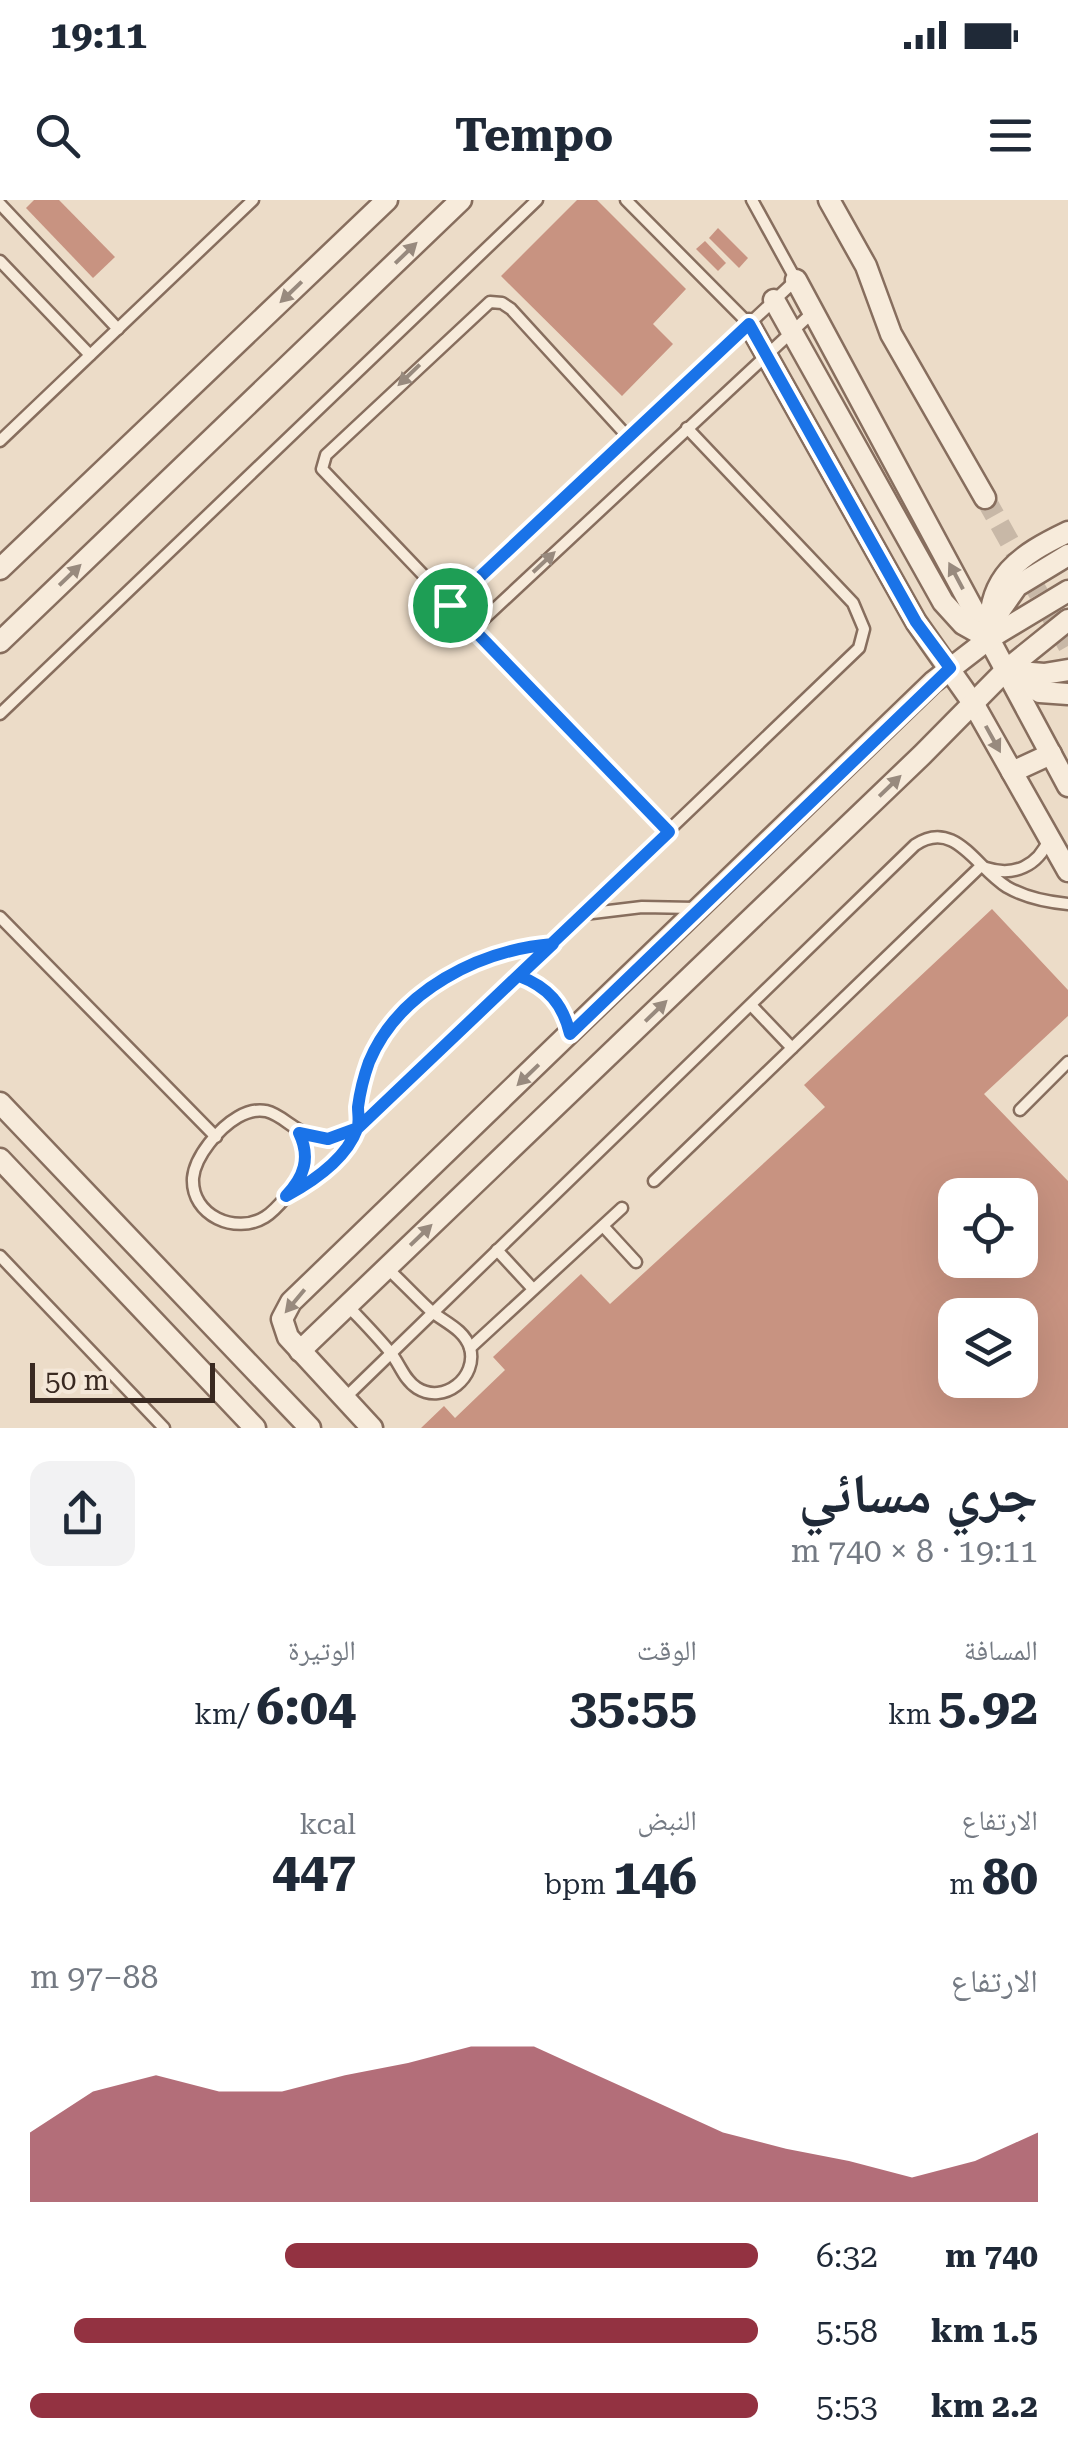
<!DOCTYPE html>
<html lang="ar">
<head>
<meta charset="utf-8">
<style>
  body { margin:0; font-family:"Roboto Serif","Noto Naskh Arabic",serif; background:#f2f2f3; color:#1f2937; direction:rtl; height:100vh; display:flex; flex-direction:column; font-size:38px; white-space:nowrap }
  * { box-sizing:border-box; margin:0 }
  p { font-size:32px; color:#747a83 }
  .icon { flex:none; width:55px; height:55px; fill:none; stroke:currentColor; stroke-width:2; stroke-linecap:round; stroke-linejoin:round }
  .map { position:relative; height:1228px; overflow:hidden; direction:ltr }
  .side { display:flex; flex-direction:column; background:#fff; flex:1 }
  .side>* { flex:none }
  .controls { position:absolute; left:938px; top:978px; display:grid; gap:20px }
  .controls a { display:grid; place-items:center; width:100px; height:100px; border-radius:20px; background:#fff; box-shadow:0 10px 40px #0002; font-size:50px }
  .scale { position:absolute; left:30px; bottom:25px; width:185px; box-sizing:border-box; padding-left:10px; border:5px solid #392921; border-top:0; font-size:28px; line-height:35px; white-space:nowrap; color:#392921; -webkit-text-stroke:8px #f4e7d8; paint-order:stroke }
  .pin { position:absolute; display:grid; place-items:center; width:85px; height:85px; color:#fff; margin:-42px; border:5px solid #fff; border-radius:50%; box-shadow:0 2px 10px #0007 }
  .round { display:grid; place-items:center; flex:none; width:105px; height:105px; border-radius:20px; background:#f2f2f3 }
  .headline { display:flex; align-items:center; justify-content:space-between; height:170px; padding:0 30px }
  h1 { font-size:55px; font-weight:700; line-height:75px }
  .metrics { display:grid; grid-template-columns:repeat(3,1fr); gap:15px; height:170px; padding:10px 30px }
  .metrics div { display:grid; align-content:center }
  .metrics b { font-size:50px; font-weight:700 }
  .metrics small { font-size:28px; font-weight:400 }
  .metrics p { font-size:28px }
  .chart { height:280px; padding:20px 30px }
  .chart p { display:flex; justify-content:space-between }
  .chart svg { width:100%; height:180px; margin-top:10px; fill:#933241; opacity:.7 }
  ul { padding:0 30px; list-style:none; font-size:32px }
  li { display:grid; grid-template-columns:160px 120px 1fr; align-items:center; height:75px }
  li i { height:25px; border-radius:12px; background:#933241 }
  .status { display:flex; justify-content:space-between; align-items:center; height:70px; padding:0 50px; background:#fff; direction:ltr }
  .status svg { height:28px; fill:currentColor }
  header { display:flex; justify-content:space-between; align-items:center; height:130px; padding:0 30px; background:#fff; font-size:45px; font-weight:700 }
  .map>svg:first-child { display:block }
  .building { fill:#c89381; fill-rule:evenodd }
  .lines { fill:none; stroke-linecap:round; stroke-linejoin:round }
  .minor-tunnel { stroke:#c8b8a7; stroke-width:20; stroke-dasharray:20 10; stroke-linecap:butt }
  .service-casing { stroke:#876e5e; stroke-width:15 }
  .minor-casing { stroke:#876e5e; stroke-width:25 }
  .service { stroke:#f7ebdb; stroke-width:10 }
  .minor { stroke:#f7ebdb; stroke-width:20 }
  .oneway { fill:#988a7e }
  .route-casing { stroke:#fff; stroke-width:20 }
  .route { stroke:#1a73e8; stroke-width:12 }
</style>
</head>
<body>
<div class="status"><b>19:11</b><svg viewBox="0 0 49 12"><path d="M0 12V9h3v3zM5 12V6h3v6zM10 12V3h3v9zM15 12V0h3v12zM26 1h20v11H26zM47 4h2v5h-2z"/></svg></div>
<header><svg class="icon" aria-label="menu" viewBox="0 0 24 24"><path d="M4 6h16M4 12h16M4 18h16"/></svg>Tempo<svg class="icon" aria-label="search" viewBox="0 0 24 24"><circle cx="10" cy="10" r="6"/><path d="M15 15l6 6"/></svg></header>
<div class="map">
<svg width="1068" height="1228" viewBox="0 0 1068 1228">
  <rect width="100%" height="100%" fill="#ecdcc8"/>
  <g class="building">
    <path d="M 34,0 L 59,0 L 115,57 L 93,78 L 26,8 Z"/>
    <path d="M 577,0 L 597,0 L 686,89 L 653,124 L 673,144 L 622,196 L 501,76 Z"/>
    <path d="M 718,28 L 748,58 L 739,68 L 709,38 Z"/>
    <path d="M 705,41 L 726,63 L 718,71 L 696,49 Z"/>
    <path d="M 992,709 L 1068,790 L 1068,816 L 984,894 L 1068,981 L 1068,1228 L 421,1228 L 444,1206 L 455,1218 L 505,1170 L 493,1157 L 581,1074 L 610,1104 L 825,907 L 804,885 ZM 955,995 L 1020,995 L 1020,1060 L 955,1060 ZM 955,1115 L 1020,1115 L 1020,1180 L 955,1180 Z"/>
  </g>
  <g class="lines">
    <path class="minor-tunnel" d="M 985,298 L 1068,446"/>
    <defs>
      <g id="service">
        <path d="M 626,0 L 749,124"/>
        <path d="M 0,4 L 118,129"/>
        <path d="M 0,61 L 90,155"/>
        <path d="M 628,237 L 511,109 L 502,103 L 490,102 L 326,255 L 322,269 L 669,632"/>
        <path d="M 0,241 L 253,0"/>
        <path d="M 449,405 L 796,80 L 752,0"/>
        <path d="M 473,429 L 812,113"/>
        <path d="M 0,514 L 537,0"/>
        <path d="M 986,668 C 1014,677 1038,666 1049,639"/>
        <path d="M 584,714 L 642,707 L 695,708"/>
        <path d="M 0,717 L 216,937"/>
        <path d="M 519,776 C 546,786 563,803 569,831"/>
        <path d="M 751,805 L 792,848"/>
        <path d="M 1020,910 L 1068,862"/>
        <path d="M 358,928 C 360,818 450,753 553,744"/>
        <path d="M 299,933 C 309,953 307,972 292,990 C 284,999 275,1011 265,1017 C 236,1035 191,1016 193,978 C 195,956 219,928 238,917 C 288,889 288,961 357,929"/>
        <path d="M 654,981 L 981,666"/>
        <path d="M 286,996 L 330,966 L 358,928 L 859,448 L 864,429 L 853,403 L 687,228"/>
        <path d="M 603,1026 L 636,1062"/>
        <path d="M 497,1050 L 533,1089"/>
        <path d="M 0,1056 L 164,1228"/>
        <path d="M 348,1106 C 362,1121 377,1136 390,1152 C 400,1164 404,1180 417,1188 C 444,1205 478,1177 470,1148 C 464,1129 444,1122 431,1111 C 416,1097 402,1082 387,1068"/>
        <path d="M 470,1148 L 622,1008"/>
        <path d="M 345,1198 L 915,645 C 955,618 976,668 1007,687 C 1026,698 1046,702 1068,704"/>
      </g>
      <g id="minor">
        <path d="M 829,0 L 866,66 L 891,134 L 985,298"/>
        <path d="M 796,80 L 1068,586"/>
        <path d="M 774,100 L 943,402 L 963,424 L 988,438"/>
        <path d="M 749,124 L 916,422 L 973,503 L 1068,671"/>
        <path d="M 0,369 L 387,0"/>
        <path d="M 998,413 L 1017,386 L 1068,355"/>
        <path d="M 990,436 C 986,377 1020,355 1068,332"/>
        <path d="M 0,442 L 461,0"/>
        <path d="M 1008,471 L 1044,474 L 1068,470"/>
        <path d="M 1011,475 L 1040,492 L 1068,494"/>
        <path d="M 1012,572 L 1051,554"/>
        <path d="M 0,903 L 310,1228"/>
        <path d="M 0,959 L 255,1228"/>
        <path d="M 300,1151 L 922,555 L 1006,470 L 1068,420"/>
        <path d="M 372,1228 L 288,1137 L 282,1119 L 291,1102 L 933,482 L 990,438 L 1068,391"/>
      </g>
    </defs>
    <use href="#service" class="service-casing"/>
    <use href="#minor" class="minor-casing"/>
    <use href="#service" class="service"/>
    <use href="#minor" class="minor"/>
  </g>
  <defs><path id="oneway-solid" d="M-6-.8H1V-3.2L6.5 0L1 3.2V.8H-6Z" transform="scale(2.5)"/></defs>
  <g class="oneway">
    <use href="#oneway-solid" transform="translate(406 53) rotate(-44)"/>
    <use href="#oneway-solid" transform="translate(291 92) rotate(136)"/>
    <use href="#oneway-solid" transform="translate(409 175) rotate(136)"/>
    <use href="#oneway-solid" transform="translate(544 362) rotate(-43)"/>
    <use href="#oneway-solid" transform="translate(70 375) rotate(-44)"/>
    <use href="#oneway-solid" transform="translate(956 376) rotate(-118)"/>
    <use href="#oneway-solid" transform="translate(993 539) rotate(61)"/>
    <use href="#oneway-solid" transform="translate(890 586) rotate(-44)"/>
    <use href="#oneway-solid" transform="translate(656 811) rotate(-44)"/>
    <use href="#oneway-solid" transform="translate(528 875) rotate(136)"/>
    <use href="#oneway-solid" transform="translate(421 1035) rotate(-44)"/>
    <use href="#oneway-solid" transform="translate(295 1101) rotate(130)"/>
  </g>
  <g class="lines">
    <defs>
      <path id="route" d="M 450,405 L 669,632 L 358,928 L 328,939 L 299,933 C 311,958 304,977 286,996 C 312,982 346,959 357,929 C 360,923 358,914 358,907 C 360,892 364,876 369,862 C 399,790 480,750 553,744 L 519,776 C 548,787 563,804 570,834 L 950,468 L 916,422 L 749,124 L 450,405"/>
    </defs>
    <use href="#route" class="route-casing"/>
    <use href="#route" class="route"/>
  </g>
</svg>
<div class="controls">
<a><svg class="icon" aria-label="locate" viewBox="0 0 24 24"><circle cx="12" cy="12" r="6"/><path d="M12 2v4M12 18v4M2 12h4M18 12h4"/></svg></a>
<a><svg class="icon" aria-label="layers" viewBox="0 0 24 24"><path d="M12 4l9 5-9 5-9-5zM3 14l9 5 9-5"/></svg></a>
</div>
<div class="scale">50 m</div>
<div class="pin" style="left:450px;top:405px;background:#1e9e55"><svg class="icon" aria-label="arrive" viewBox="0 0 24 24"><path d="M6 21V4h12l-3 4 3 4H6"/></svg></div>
</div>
<section class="side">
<div class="headline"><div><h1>جري مسائي</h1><p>19:11 · 8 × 740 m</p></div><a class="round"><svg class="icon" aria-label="share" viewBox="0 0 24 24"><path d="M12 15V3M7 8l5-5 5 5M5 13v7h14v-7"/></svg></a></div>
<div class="metrics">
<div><p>المسافة</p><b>5.92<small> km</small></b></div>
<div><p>الوقت</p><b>35:55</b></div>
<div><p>الوتيرة</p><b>6:04<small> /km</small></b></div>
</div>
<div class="metrics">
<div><p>الارتفاع</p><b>80<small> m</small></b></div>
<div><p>النبض</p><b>146<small> bpm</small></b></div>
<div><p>kcal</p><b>447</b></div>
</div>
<div class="chart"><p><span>الارتفاع</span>88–97 m</p>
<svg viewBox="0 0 160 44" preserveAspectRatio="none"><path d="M0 44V27L10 17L20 13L30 17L40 17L50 13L60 10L70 6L80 6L90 13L100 20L110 27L120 31L130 34L140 38L150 34L160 27V44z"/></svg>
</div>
<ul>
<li><b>740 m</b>6:32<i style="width:65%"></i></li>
<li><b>1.5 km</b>5:58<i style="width:94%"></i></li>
<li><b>2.2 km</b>5:53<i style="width:100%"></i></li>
</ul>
</section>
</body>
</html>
